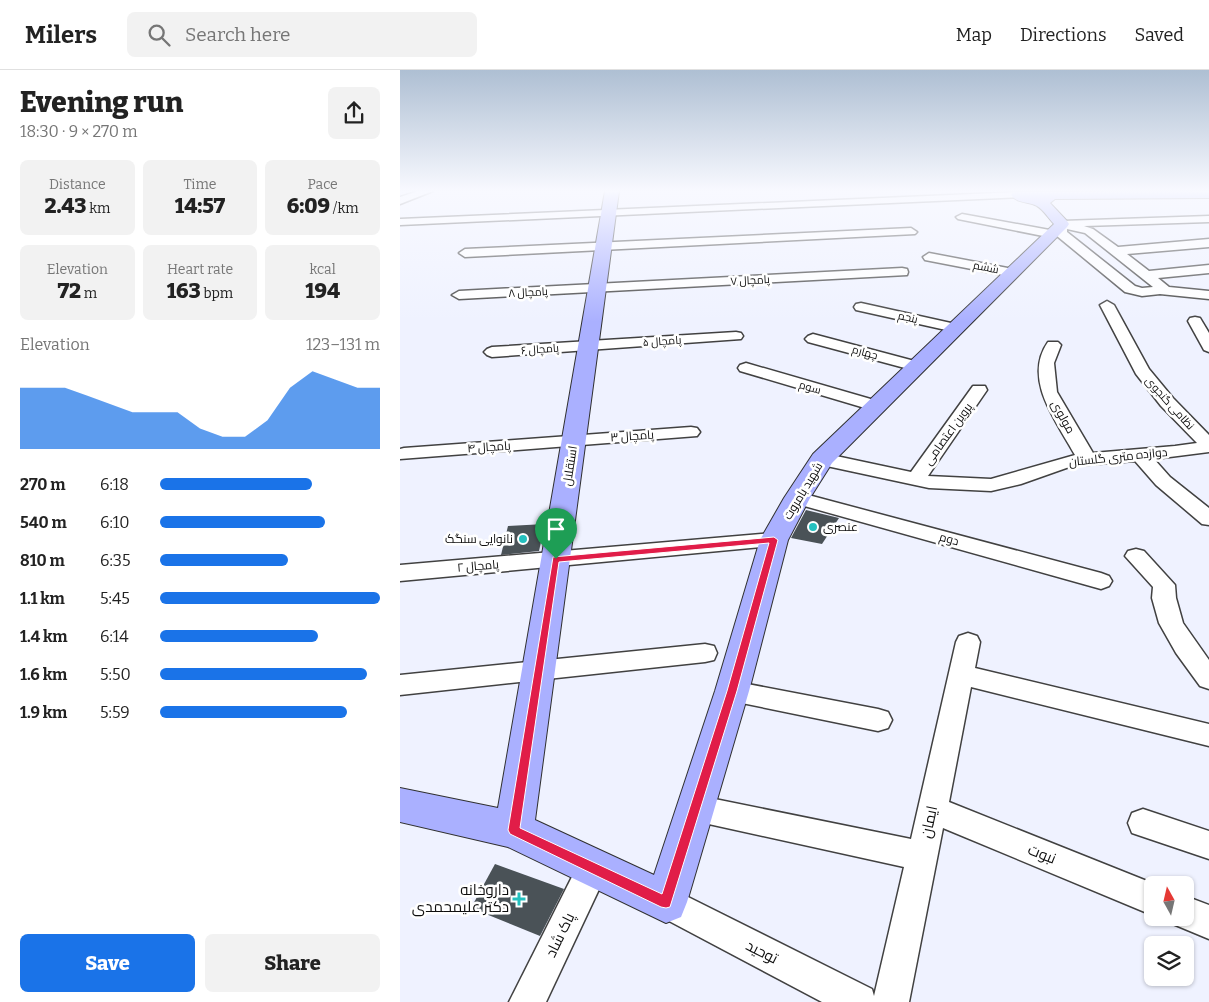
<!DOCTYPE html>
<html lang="en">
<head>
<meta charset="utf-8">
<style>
  body { margin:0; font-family:Bitter,Cairo,serif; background:#f2f2f2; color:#222; height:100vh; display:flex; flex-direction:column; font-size:19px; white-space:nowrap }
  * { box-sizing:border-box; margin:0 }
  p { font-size:16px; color:#767676 }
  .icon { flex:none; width:28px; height:28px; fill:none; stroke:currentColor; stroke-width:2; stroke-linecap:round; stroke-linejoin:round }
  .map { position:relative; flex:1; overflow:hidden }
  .sheet { display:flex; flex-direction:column; background:#fff; width:400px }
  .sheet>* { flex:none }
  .needle { width:32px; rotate:352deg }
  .controls { position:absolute; left:744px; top:806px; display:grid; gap:10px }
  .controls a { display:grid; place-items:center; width:50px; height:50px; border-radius:8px; background:#fff; box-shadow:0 1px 4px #0004; font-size:25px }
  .pin { position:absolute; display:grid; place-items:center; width:42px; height:42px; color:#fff; margin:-51px -21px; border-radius:50% 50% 50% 0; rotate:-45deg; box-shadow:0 0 5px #0007 }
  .pin .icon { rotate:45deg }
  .round { display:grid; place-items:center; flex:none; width:52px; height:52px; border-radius:8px; background:#f2f2f2 }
  .head { display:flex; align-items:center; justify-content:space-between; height:85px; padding:0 20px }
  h1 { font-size:28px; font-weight:800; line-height:38px }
  .stats { display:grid; grid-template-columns:repeat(3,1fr); gap:8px; height:85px; padding:5px 20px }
  .stats div { display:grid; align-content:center; border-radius:8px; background:#f2f2f2; text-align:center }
  .stats b { font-size:21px; font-weight:800 }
  .stats small { font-size:14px; font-weight:400 }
  .stats p { font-size:14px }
  .chart { height:140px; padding:10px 20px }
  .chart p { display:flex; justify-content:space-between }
  .chart svg { width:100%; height:90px; margin-top:5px; fill:#1a73e8; opacity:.7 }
  .cta { display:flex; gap:10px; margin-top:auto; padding:10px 20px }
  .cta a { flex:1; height:58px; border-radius:8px; background:#1a73e8; color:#fff; font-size:20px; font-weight:800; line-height:58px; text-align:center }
  .cta a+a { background:#f2f2f2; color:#222 }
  ul { padding:0 20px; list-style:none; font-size:16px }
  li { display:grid; grid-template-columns:80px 60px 1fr; align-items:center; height:38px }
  li i { height:12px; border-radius:6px; background:#1a73e8 }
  header { display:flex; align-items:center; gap:30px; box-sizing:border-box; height:70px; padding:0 25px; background:#fff; border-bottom:1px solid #e0e0e0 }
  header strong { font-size:24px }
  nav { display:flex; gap:28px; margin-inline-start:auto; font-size:18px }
  .search { width:350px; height:45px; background:#f2f2f2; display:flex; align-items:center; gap:12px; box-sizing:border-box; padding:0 18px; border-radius:8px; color:#767676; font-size:19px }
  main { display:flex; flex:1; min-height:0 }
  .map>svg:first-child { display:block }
  .building { fill:#4a5257 }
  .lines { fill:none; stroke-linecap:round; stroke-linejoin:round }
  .minor-casing { stroke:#414141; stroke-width:3 }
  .secondary-casing { stroke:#303030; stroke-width:2 }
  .minor { fill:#fff; fill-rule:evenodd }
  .secondary { fill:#aab0ff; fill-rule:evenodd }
  .route { fill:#e11d48; stroke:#fff; fill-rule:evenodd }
  .poi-dot { fill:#24c0bf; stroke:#fff; stroke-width:2 }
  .labels { text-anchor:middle; stroke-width:5; stroke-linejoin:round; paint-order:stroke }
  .far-street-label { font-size:11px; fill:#0e0e0e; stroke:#fff }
  .street-label { font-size:12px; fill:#0e0e0e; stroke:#fff }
  .poi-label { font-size:12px; fill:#0e0e0e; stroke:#fff; text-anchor:start }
  .near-street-label { font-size:15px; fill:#0e0e0e; stroke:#fff }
  .near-poi-label { font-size:15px; fill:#0e0e0e; stroke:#fff; text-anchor:end }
</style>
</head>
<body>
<header>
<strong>Milers</strong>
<div class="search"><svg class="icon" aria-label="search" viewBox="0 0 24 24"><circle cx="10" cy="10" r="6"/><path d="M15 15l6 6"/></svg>Search here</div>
<nav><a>Map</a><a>Directions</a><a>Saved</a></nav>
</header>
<main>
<section class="sheet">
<div class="head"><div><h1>Evening run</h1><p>18:30 · 9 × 270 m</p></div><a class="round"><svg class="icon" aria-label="share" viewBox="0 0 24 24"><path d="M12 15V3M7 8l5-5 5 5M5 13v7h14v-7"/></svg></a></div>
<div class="stats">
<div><p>Distance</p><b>2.43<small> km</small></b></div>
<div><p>Time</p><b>14:57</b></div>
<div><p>Pace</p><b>6:09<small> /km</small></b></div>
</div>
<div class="stats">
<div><p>Elevation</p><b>72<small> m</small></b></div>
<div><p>Heart rate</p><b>163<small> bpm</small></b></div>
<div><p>kcal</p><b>194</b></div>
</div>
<div class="chart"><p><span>Elevation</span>123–131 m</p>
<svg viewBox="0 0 160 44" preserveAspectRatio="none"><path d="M0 44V14L10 14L20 14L30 18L40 22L50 26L60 26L70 26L80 34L90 38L100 38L110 30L120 14L130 6L140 10L150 14L160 14V44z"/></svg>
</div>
<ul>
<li><b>270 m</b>6:18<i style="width:69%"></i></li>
<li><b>540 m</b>6:10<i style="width:75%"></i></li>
<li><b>810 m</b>6:35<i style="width:58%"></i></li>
<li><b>1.1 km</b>5:45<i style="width:100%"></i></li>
<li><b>1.4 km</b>6:14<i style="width:72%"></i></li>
<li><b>1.6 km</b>5:50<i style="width:94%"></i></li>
<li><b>1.9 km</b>5:59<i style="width:85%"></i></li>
</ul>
<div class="cta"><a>Save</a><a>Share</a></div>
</section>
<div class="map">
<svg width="809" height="932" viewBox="0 0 809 932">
  <rect width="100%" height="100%" fill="#eff2ff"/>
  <g class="building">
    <path d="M 406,440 L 439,448 L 422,474 L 391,468 Z"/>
    <path d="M 145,454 L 139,481 L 101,485 L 108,456 Z"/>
    <path d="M 95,794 L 164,819 L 140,866 L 71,838 Z"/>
  </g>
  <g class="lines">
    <defs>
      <g id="minor">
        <path d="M 18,121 L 33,121 L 0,134 L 0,127 Z"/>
        <path d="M 618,122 L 622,123 L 623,125 L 622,127 L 0,155 L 0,149 Z"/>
        <path d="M 562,144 L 655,161 L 656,154 L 662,151 L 809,146 L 809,152 L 684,156 L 693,159 L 718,177 L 809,169 L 809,177 L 727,184 L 749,201 L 809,195 L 809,203 L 758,208 L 769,217 L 809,221 L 809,229 L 760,224 L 742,226 L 725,222 L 657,166 L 653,168 L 558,149 L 556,147 ZM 667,159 L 685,163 L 753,217 L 742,218 L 735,216 L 667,162 Z"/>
        <path d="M 511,158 L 517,162 L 515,164 L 65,187 L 59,183 L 65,179 Z"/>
        <path d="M 529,183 L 613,199 L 620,203 L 613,207 L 525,190 L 523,187 Z"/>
        <path d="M 502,198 L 507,199 L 508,202 L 507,205 L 59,229 L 52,225 L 59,221 Z"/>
        <path d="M 707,231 L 714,235 L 749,299 L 773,328 L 809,365 L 809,382 L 754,389 L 770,407 L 809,438 L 809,455 L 802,454 L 756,415 L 735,391 L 672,396 L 621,414 L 591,421 L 529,418 L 422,395 L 415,393 L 413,389 L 415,385 L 422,383 L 511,402 L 573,316 L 585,316 L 587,320 L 528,406 L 591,409 L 675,385 C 657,352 622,309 648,272 L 658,272 L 661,275 L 654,293 L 657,322 L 693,383 L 775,376 L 797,373 L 761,336 L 736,304 L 700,235 Z"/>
        <path d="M 461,233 L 560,255 L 562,258 L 560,261 L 555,262 L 456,240 L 454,237 L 456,234 Z"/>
        <path d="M 795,247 L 800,248 L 809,263 L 809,282 L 804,280 L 788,251 L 790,248 Z"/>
        <path d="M 336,262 L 341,263 L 343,266 L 341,269 L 92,287 L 87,285 L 84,282 L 87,279 L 92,277 Z"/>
        <path d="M 413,264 L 522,293 L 524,296 L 522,299 L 516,301 L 408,272 L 405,269 L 408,266 Z"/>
        <path d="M 346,293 L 481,332 L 484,336 L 481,340 L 475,341 L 340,301 L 338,298 L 340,295 Z"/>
        <path d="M 291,357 L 297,358 L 300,362 L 297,366 L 0,389 L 0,379 L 4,378 Z"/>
        <path d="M 397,422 L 701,503 L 709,506 L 712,511 L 709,516 L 701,519 L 390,432 L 387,428 L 390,424 Z"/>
        <path d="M 374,463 L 382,465 L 385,470 L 382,475 L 0,511 L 0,495 Z"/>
        <path d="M 736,479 L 744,481 L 775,515 L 776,528 L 783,553 L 809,590 L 809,619 L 800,616 L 776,583 L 759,553 L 752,528 L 753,517 L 725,486 L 728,481 Z"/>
        <path d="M 568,563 L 577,566 L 580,572 L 575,598 L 809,654 L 809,676 L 571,617 L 549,732 L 757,815 L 752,815 L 752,845 L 543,758 L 509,932 L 422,932 L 254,843 L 250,832 L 254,821 L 266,816 L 472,919 L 474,926 L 504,797 L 295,751 L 284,747 L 280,738 L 284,729 L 295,725 L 511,769 L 556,572 L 559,566 Z"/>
        <path d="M 305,574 L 314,576 L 317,583 L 314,590 L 305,592 L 0,625 L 0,605 Z"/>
        <path d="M 332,611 L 478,639 L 488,642 L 492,650 L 488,658 L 478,661 L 332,631 L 323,628 L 319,621 L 323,614 Z"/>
        <path d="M 743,739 L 809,761 L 809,789 L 732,763 L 728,753 L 732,743 Z"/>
        <path d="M 193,783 L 204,787 L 209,798 L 146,932 L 109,932 L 182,787 Z"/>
        <path d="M 785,826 L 809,835 L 809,869 L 773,854 L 771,848 L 785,848 Z"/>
      </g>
      <path id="secondary" d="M 205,121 L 219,121 L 135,750 L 254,805 L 315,621 L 360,470 L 384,428 L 413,384 L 654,154 C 649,149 643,139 637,136 C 628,131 618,134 611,125 L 613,122 L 809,121 L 809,128 L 655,129 L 650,133 L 667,151 L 669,154 L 667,157 L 432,393 L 410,428 L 388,470 L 349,621 L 287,832 L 281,847 L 266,853 L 108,777 L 0,752 L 0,718 L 98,738 Z"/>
    </defs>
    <use href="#minor" class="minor-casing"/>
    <use href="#secondary" class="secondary-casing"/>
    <use href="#minor" class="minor"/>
    <use href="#secondary" class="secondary"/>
  </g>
  <linearGradient id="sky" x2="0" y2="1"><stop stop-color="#aebfd3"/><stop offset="0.48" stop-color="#f8f9ff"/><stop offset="1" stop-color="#f8f9ff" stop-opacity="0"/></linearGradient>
  <rect width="809" height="252" fill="url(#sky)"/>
  <path class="route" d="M 374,467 L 378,470 L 337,621 L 270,837 L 266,838 L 261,837 L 110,764 L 108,760 L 153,487 ZM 369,473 L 327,621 L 262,824 L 120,758 L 159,492 Z"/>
  <g class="poi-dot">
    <circle cx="413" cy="457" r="5"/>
    <circle cx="123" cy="469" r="5"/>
    <path d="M116.5 821.5h5v5h5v5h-5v5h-5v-5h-5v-5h5z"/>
  </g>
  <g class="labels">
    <g class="far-street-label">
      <text transform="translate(586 197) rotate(11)" y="4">ششم</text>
      <text transform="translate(350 210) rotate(-3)" y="4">پامچال ۷</text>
      <text transform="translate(128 222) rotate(-3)" y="4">پامچال ۸</text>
      <text transform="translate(508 247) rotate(13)" y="4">پنجم</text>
      <text transform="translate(262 271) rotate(-4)" y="4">پامچال ۵</text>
      <text transform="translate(140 279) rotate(-4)" y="4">پامچال ۶</text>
      <text transform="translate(465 282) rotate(15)" y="4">چهارم</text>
      <text transform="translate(410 317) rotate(16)" y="4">سوم</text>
      <text transform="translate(770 333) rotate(48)" y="4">نظامی گنجوی</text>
    </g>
    <g class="street-label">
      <text transform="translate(663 347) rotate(61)" y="4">مولوی</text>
      <text transform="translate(548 364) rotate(-54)" y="4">پروین اعتصامی</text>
      <text transform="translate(232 366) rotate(-4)" y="4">پامچال ۳</text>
      <text transform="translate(89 377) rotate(-4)" y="4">پامچال ۴</text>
      <text transform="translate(718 387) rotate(-6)" y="4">دوازده متری گلستان</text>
      <text transform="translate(170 396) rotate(-81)" y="4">استقلال</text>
      <text transform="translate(403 421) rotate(-59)" y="4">شهید بامروت</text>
      <text transform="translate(549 469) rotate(15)" y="4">دوم</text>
      <text transform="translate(78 496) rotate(-5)" y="4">پامچال ۲</text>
    </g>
    <g class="poi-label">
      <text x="423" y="461">عنصری</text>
      <text x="113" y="473" text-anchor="end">نانوایی سنگک</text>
    </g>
    <g class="near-street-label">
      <text transform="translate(529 752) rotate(-78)" y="5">ایمان</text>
      <text transform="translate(642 784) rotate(22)" y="5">نبوت</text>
      <text transform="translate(160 865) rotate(-64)" y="5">پاک شاد</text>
      <text transform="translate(362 882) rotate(27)" y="5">توحید</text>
    </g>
    <g class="near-poi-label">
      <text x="109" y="825">داروخانه<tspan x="109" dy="17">دکتر علیمحمدی</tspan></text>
    </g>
  </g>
</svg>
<div class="controls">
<a><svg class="needle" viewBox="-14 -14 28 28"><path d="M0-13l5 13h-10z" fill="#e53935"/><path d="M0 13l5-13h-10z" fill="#767676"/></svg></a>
<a><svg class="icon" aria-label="layers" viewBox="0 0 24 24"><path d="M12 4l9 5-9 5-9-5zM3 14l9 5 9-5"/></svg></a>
</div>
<div class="pin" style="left:156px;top:489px;background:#1e9e55"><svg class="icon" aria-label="arrive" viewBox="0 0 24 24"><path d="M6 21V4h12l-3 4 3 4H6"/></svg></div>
</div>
</main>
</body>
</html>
